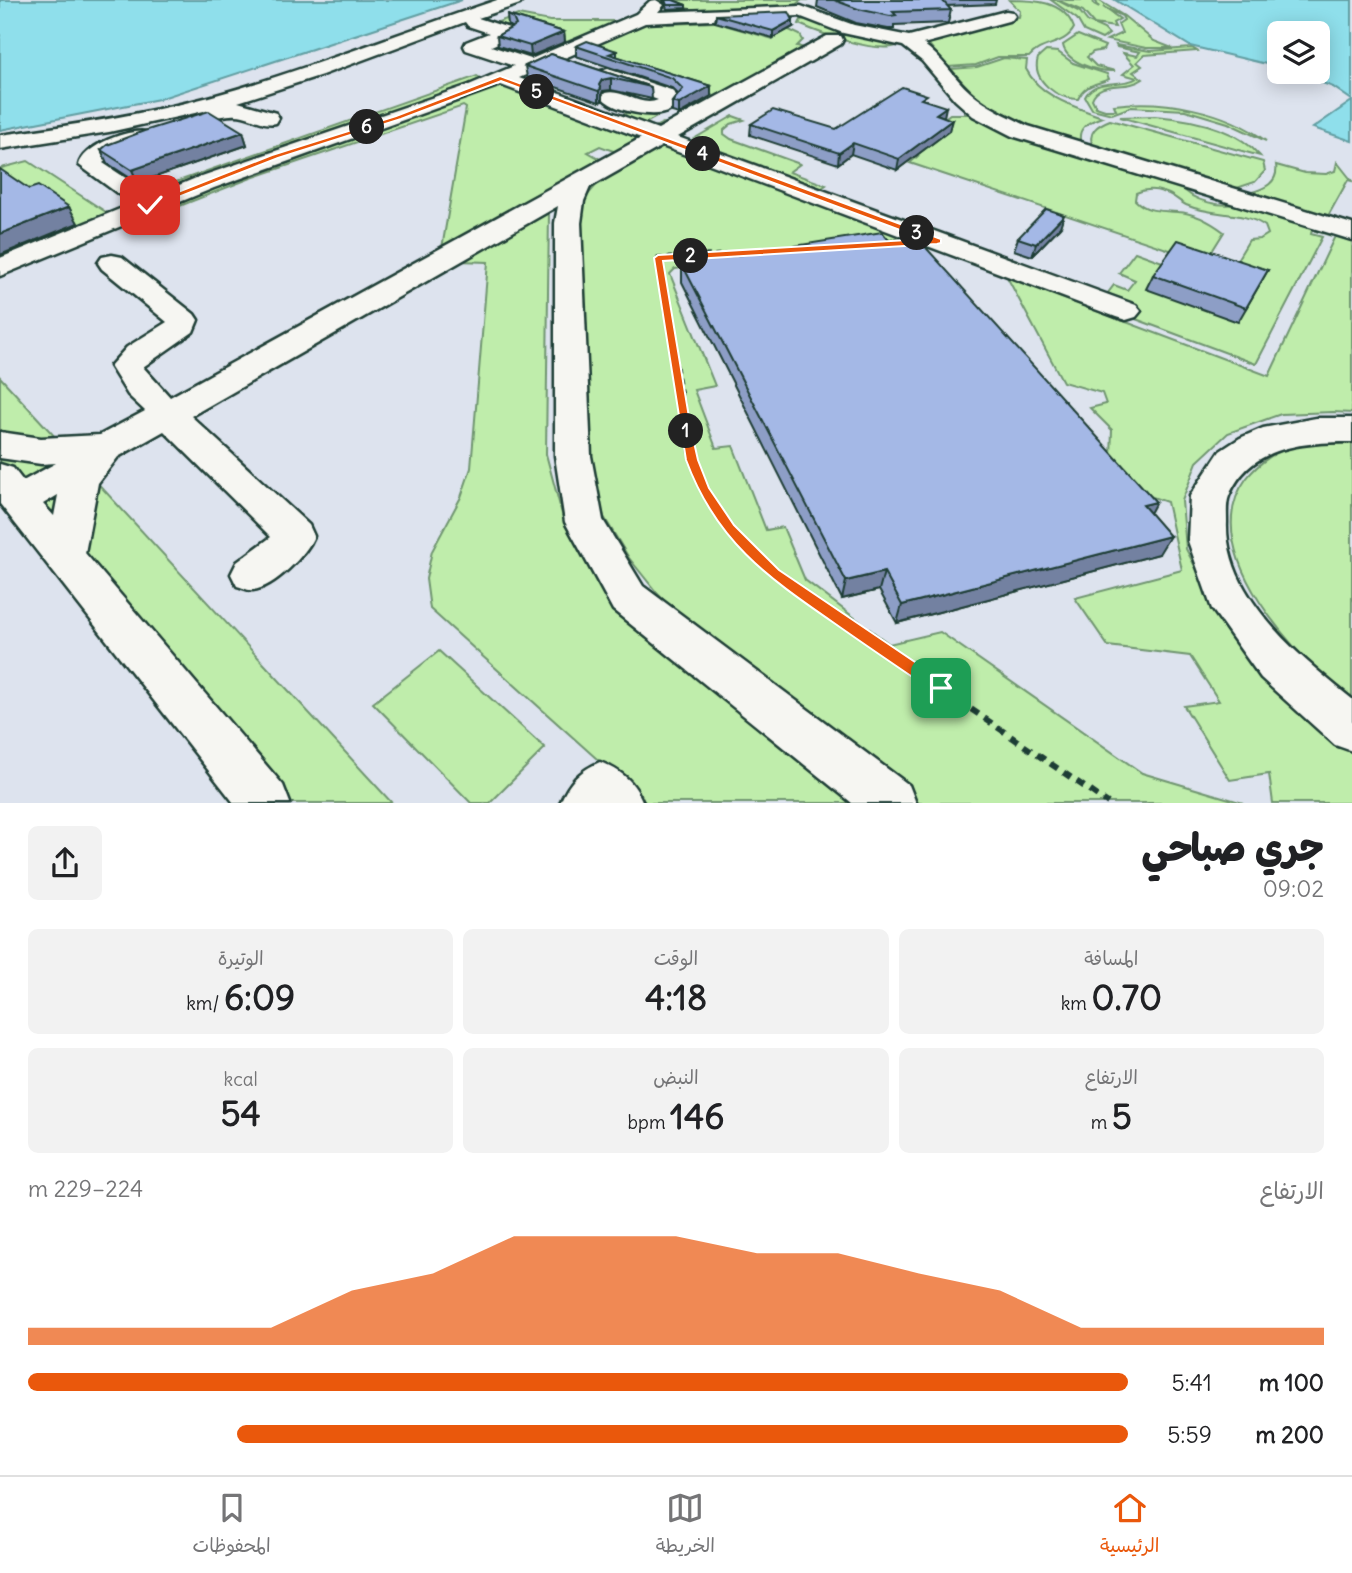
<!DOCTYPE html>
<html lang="ar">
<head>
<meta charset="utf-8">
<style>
  body { margin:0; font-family:Delius,"Playpen Sans Arabic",sans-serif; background:#f2f2f2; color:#202124; direction:rtl; height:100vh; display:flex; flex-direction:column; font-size:26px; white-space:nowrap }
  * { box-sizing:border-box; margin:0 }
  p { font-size:23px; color:#757577 }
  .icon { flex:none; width:38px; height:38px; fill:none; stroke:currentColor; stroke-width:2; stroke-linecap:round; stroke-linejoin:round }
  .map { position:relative; height:803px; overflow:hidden; direction:ltr }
  .panel { display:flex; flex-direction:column; background:#fff; flex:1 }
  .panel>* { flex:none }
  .controls { position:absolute; left:1267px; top:21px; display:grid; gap:14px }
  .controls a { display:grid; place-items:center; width:63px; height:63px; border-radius:10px; background:#fff; box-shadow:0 4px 18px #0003; font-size:35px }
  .pin { position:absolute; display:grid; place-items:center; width:60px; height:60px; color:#fff; margin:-30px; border-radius:14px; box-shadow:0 4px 10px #0006 }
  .km { position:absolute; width:35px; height:35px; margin:-18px; border-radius:50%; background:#222; color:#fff; font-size:19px; line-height:35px; text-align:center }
  .round { display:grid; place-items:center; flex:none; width:74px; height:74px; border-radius:10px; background:#f2f2f2 }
  .head { display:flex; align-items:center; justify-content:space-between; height:119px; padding:0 28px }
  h1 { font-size:38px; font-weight:800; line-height:52px }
  .stats { display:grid; grid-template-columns:repeat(3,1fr); gap:10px; height:119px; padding:7px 28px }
  .stats div { display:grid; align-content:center; border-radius:10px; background:#f2f2f2; text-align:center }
  .stats b { font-size:35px; font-weight:800 }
  .stats small { font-size:19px; font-weight:400 }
  .stats p { font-size:19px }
  .chart { height:196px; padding:14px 28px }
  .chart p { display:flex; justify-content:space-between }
  .chart svg { width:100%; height:126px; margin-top:7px; fill:#ea580c; opacity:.7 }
  ul { padding:0 28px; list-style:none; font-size:23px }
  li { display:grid; grid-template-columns:112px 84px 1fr; align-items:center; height:52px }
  li i { height:18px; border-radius:9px; background:#ea580c }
  .tab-bar { display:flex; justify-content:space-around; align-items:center; height:98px; border-top:2px solid #e0e0e0; background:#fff; font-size:19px; color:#757577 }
  .tab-bar a { display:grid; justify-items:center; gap:4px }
  .tab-bar .selected { color:#ea580c }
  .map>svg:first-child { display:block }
  .green { fill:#bfedab; stroke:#6f9570; stroke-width:2 }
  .water { fill:#8fdfeb; stroke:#629ea2; stroke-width:2 }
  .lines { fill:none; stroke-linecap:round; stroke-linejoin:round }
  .minor-casing { stroke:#1f3d34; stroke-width:5 }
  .path-far2 { stroke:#1f3d34; stroke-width:3.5; stroke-dasharray:5 4.5; stroke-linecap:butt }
  .path-far1 { stroke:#1f3d34; stroke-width:4.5; stroke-dasharray:7 5; stroke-linecap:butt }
  .path { stroke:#1f3d34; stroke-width:6; stroke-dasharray:9 7; stroke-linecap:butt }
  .minor { fill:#f6f6f2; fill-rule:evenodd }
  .wall { fill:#8d9ec6; stroke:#1f3d34; stroke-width:2 }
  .shaded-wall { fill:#7381a1; stroke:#1f3d34; stroke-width:2 }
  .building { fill:#a4b8e6; stroke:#1f3d34; stroke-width:2 }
  .route { fill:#ea580c; stroke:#fff; stroke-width:2 }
</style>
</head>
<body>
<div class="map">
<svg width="1352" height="803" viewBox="0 0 1352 803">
  <rect width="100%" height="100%" fill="#dde3ee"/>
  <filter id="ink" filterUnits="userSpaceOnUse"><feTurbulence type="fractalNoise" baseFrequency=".0143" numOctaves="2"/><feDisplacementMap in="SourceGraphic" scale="14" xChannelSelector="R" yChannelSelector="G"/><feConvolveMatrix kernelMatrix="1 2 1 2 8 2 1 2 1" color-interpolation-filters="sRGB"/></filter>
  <g filter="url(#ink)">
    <g class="green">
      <path d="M 660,0 L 812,0 L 802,0 L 792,7 C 759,8 723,13 690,9 C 680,7 673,1 663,4 Z"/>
      <path d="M 1009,0 C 1033,0 1064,0 1074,28 C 1065,46 1041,42 1029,57 L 998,57 L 976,65 L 948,67 L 924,39 L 1019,17 L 1020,11 Z"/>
      <path d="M 1051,0 L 1093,0 L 1094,4 L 1099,7 L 1096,2 L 1098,0 L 1124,16 L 1154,41 L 1172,48 L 1146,48 L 1107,40 L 1122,33 L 1118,24 L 1124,20 L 1122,16 L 1103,7 L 1120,19 L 1113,23 L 1115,27 L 1094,24 L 1083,11 L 1057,0 L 1080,12 L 1088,22 L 1104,29 L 1109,34 L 1102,39 L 1084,31 L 1077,19 Z"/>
      <path d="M 518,15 L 550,21 L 627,21 L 565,46 L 561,45 L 567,42 L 511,23 L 503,26 L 495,23 Z"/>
      <path d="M 807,19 L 898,45 C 879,55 819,33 799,24 L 801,20 Z"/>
      <path d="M 666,20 L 668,24 L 738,21 L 728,26 L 773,39 L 787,29 L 800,35 L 803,40 L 797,46 L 808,49 L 720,98 L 702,92 L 646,123 L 655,127 L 663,123 L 670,125 L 661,130 L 618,116 L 696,91 L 643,65 L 585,46 L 643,21 Z"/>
      <path d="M 1078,35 L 1105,46 L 1103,50 L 1093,52 L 1087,57 L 1096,66 L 1115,71 C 1099,72 1066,63 1063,45 Z"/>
      <path d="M 1116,45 L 1150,51 L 1192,48 L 1197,51 L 1144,55 L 1137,62 L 1142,66 L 1133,72 L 1143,79 C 1127,91 1099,79 1092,99 L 1096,107 L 1105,110 L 1116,110 L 1114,105 C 1164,99 1225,110 1266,141 L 1228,123 L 1185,110 L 1131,107 L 1112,114 L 1092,109 L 1085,97 C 1095,77 1121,88 1137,78 L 1123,74 L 1134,65 L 1123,53 L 1137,56 L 1140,52 L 1117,47 Z"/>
      <path d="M 1046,51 L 1058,52 L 1073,63 L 1107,74 L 1109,79 C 1096,85 1085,84 1078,99 C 1058,100 1031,80 1038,58 Z"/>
      <path d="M 1004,58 L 1027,60 L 1026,69 C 1040,97 1075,107 1102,117 C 1088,122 1076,128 1081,144 C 1022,125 992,119 951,69 L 977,67 Z"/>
      <path d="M 477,76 L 485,81 L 151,201 L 144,196 L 147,192 Z"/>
      <path d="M 499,83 L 636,137 L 633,144 L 616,152 L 600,146 L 588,152 L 602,160 L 557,193 L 549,212 L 546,454 L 565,525 L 618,613 L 857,803 L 646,803 L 430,609 L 426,579 L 432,551 L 461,497 L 471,468 L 488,262 L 458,261 L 441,254 L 466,108 L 463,106 L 251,178 L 180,206 L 171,200 Z"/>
      <path d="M 950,114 L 973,114 L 1181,186 C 1192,202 1223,208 1241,203 L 1324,229 L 1332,236 L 1312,230 L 1311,234 L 1322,237 L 1256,364 L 1133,318 L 1104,298 L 1114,285 L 1127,290 L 1135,280 L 1119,273 L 1135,252 L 1165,263 L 1229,273 L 1249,240 L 1260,239 L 1268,234 L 1265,226 C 1242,210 1213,217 1186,205 C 1178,201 1173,194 1163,192 C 1154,189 1145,189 1136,193 L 1135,200 C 1148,213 1161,210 1178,212 C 1194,213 1212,223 1224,232 L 1204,264 L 1172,254 L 1170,250 L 910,163 L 918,156 L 889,146 L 926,132 Z"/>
      <path d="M 733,116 L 744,120 L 731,124 L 724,130 L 724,134 L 731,139 L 800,164 L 789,172 L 826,185 L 818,191 L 685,144 L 678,137 L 690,141 Z"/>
      <path d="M 1155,116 C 1190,119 1236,127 1260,156 L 1120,117 Z"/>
      <path d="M 1110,120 L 1263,162 L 1265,171 L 1255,182 L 1234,189 L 1093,147 C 1087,132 1097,125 1110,120 Z"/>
      <path d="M 664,144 L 910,237 L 675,269 L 670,274 L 715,386 L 694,390 L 716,448 L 733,446 L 766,530 L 783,527 L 805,580 L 889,644 L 940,632 L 1142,773 L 1243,803 L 919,803 L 697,636 L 657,593 L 629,558 L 604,517 L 588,457 L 578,206 L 599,182 Z"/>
      <path d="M 28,161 L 109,214 L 42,243 L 36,239 L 0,171 L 1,168 Z"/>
      <path d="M 1337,162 L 1352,181 L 1348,180 L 1328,216 L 1249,193 C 1264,189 1279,183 1276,165 L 1305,173 L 1326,174 L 1335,171 Z"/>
      <path d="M 1341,234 L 1352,239 L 1352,413 L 1333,412 L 1281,414 L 1228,433 L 1197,462 L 1182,501 L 1186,549 L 1229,632 L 1311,722 L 1352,752 L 1352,803 L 1273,803 L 1269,774 L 1230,780 L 1184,706 L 1219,701 L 1190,656 L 1108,646 L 1075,598 L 1182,570 L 1167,502 L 1141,493 L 1111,457 L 1112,430 L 1090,408 L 1106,404 L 1102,393 L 1063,382 L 1007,277 L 1269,376 L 1335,236 Z"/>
      <path d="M 0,377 L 392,803 L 275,803 L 0,474 Z"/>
      <path d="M 1352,439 L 1352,702 C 1299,660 1194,551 1246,479 C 1258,463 1278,449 1298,444 C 1315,440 1335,441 1352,439 Z"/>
      <path d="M 439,651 L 545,748 L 490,803 L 471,803 L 373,703 Z"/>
    </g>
    <g class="water">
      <path d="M 0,0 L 462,0 L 159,99 L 0,130 Z"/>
      <path d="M 1115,0 L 1352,0 L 1352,100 L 1333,87 L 1294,72 L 1318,72 L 1318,33 L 1279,33 L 1279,67 L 1190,46 Z"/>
      <path d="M 1352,101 L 1352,141 L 1313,128 Z"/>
    </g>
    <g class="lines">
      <defs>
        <g id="minor">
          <path d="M 497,0 L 522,0 L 520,4 L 478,18 L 512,29 L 515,33 L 512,37 L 491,46 L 531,59 L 636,14 L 650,1 L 656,0 L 664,5 L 658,12 L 801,6 L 854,25 L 909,36 L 1006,11 L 1012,12 L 1015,16 L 1012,20 L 923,44 C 942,57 953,77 970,92 C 987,107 1008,116 1028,126 L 1352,224 L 1352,240 L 1012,136 L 973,116 L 955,100 L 922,61 L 903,46 L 843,33 L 799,16 L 645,23 L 519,78 L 658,129 L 827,36 L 841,36 L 843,40 L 841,44 L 678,137 L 1136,305 L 1141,311 L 1136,317 L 1126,320 L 1116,317 L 662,146 L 590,187 L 584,201 L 581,223 L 591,456 L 603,520 L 643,586 L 909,785 L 916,803 L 852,803 L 613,610 L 565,522 L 555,456 L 555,223 L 558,206 L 191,416 L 309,525 L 314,536 C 307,554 274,588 253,590 C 248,591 242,587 237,586 L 231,574 L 237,562 L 271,537 L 164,431 L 118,457 L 98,483 L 85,553 L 283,785 L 290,803 L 234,803 L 0,504 L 0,464 L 13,468 L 23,481 L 56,463 L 41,464 L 0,458 L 0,432 L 41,438 L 100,435 L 145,411 L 128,395 L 110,366 L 127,347 L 167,322 L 102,269 L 98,263 L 102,257 L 112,255 L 122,257 L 194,314 L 198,320 L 193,332 L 143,367 L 170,397 L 641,138 L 501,85 L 214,188 L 0,276 L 0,258 L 132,204 L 79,165 C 83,146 129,128 147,132 L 150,137 L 147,142 L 112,155 L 103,163 L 153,196 L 196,178 L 469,85 L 514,66 L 466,50 L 464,46 L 466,42 L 489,33 L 468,26 L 465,22 L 322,75 L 238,102 L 276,113 L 279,118 L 276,123 C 261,126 250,115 236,115 C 225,114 217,119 206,117 L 204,111 L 109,132 L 0,149 L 0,135 C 70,126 141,115 209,97 C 307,70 401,32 497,0 ZM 58,495 L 54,516 L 43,504 Z"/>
          <path d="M 608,69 L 671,90 L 680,99 C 677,104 674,108 669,111 C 654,119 612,111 602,97 L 605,93 C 623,88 640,108 658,100 L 601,79 L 598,75 L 601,71 Z"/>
          <path d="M 1316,418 L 1352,418 L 1352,442 C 1305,442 1250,445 1229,496 C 1226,503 1227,514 1227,522 C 1226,544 1233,569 1245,589 C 1271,634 1313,667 1352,699 L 1352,751 L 1335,745 L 1261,678 L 1212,609 L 1188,541 L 1190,496 L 1220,451 L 1240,438 L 1263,428 Z"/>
          <path d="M 600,762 C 622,771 634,781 643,803 L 560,803 C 569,782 579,771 600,762 Z"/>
        </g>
      </defs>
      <use href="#minor" class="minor-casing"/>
      <path class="path-far2" d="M 664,296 L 658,258 L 763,252"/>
      <path class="path-far1" d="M 664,294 L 692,460 L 703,489 L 721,515"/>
      <path class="path" d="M 720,514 L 730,529 L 774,574 L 1108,803"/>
      <use href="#minor" class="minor"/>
    </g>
    <g class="wall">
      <path d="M 663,0 L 673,0 L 686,5 L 686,8 L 667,9 Z"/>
      <path d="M 818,0 L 996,0 L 995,4 L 947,6 L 951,10 L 948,23 L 894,25 L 894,29 L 888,29 L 856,23 L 817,7 Z"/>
      <path d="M 507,15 L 564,32 L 565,42 L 531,56 L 498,46 L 497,36 L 512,27 L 508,25 Z"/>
      <path d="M 716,15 L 793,27 L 773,38 L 715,22 Z"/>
      <path d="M 576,46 L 617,51 L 617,57 L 711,86 L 711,96 L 679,114 L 672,112 L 672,102 L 678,94 L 672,88 L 576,56 Z"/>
      <path d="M 551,54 L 651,87 L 652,99 L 611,90 L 603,91 L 602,93 L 602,101 L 599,102 L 527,77 L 525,66 Z"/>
      <path d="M 926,100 L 944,117 L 949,131 L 897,170 L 851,154 L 838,164 L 750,135 L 751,124 L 836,129 Z"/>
      <path d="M 243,132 L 247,145 L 138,183 L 107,163 L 101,150 Z"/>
      <path d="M 1060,227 L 1032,256 L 1014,250 L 1018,238 Z"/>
      <path d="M 893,245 L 1150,513 L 1159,554 L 897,623 L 879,590 L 842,599 L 682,282 L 682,264 Z"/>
      <path d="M 1268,270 L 1238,322 L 1146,289 L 1153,275 Z"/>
    </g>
    <g class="shaded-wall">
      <path d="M 793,20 L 793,27 L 773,38 L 773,31 Z"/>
      <path d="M 564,32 L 565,42 L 531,56 L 530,46 Z"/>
      <path d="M 611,78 L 611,90 L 603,91 L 602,93 L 602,101 L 599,102 L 599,85 L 602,80 Z"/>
      <path d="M 711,86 L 711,96 L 679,114 L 679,104 Z"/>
      <path d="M 946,107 L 944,117 L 936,114 Z"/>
      <path d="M 952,120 L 949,131 L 897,170 L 899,159 Z"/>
      <path d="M 243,132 L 247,145 L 138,183 L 132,170 Z"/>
      <path d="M 853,143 L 851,154 L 838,164 L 839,153 Z"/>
      <path d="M 69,207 L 78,223 L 0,255 L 0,234 Z"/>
      <path d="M 1064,215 L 1060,227 L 1032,256 L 1036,244 Z"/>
      <path d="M 1156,502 L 1146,521 L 1143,505 Z"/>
      <path d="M 1170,536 L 1159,554 L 897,623 L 902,605 Z"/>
      <path d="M 884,572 L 879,590 L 842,599 L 846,581 Z"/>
    </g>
    <g class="building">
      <path d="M 665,0 L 673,0 L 686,5 L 667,5 Z"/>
      <path d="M 834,0 L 942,0 L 951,10 L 893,12 L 896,15 L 890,16 L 858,9 Z"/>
      <path d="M 789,12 L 793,20 L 773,31 L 716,15 Z"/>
      <path d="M 507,15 L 564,32 L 530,46 L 497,36 L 516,25 L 513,18 Z"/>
      <path d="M 587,41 L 617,51 L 609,54 L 711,86 L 679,104 L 672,102 L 683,89 L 672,78 L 576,46 Z"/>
      <path d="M 551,54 L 651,87 L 611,78 L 602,80 L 599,85 L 601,89 L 598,91 L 525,66 Z"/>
      <path d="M 902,87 L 927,95 L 921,99 L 946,107 L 936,114 L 952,120 L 899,159 L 853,143 L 839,153 L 751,124 L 773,110 L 836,129 Z"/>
      <path d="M 209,111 L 243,132 L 132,170 L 101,150 L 107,145 L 144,131 Z"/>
      <path d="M 0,169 L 29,189 L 38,186 L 69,207 L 0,234 Z"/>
      <path d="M 1046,209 L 1064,215 L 1036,244 L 1018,238 Z"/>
      <path d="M 882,232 L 893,245 L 920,241 L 1156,502 L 1143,505 L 1170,536 L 902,605 L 884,572 L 846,581 L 682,264 Z"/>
      <path d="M 1178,240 L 1268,270 L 1246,308 L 1153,275 Z"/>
    </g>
  </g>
  <path class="route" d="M 500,76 L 941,239 L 941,243 L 937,244 L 663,261 L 691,429 L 698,460 L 709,488 L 734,525 L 779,570 L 946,683 L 949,688 L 946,693 L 936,693 C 902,670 868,647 834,623 C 766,576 716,541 686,460 L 654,258 L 658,255 L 924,239 L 501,81 L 401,119 L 278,158 L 153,207 L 145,205 L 272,155 L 396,116 Z"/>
</svg>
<div class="controls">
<a><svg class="icon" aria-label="layers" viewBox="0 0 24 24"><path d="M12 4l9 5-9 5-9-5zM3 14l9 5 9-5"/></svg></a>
</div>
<div class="pin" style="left:941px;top:688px;background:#1e9e55"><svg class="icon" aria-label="arrive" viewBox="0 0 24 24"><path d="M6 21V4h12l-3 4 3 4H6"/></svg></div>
<div class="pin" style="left:150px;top:205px;background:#d93025"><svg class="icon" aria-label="check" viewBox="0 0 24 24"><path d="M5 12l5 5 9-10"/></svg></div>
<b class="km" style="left:686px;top:431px">1</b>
<b class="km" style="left:691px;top:256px">2</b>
<b class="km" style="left:917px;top:233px">3</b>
<b class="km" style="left:703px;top:154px">4</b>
<b class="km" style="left:537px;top:92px">5</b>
<b class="km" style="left:367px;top:127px">6</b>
</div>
<section class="panel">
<div class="head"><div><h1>جري صباحي</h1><p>09:02</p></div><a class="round"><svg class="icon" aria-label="share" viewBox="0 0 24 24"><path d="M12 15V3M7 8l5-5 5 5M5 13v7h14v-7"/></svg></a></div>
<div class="stats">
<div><p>المسافة</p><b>0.70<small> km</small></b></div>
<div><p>الوقت</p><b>4:18</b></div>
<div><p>الوتيرة</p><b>6:09<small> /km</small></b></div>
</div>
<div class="stats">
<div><p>الارتفاع</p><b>5<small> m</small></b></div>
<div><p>النبض</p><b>146<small> bpm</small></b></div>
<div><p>kcal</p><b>54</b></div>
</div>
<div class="chart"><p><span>الارتفاع</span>224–229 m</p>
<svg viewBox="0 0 160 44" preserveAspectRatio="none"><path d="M0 44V38L10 38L20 38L30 38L40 25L50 19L60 6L70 6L80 6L90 12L100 12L110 19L120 25L130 38L140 38L150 38L160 38V44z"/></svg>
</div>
<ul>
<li><b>100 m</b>5:41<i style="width:100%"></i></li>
<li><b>200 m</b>5:59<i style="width:81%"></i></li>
</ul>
</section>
<nav class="tab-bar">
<a class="selected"><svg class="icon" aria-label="home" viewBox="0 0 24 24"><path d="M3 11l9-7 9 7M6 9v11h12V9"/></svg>الرئيسية</a>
<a><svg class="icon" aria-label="map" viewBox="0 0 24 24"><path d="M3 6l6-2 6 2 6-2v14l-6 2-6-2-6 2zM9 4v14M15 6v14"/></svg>الخريطة</a>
<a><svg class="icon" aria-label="saved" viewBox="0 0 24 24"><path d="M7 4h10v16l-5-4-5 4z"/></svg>المحفوظات</a>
</nav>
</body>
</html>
